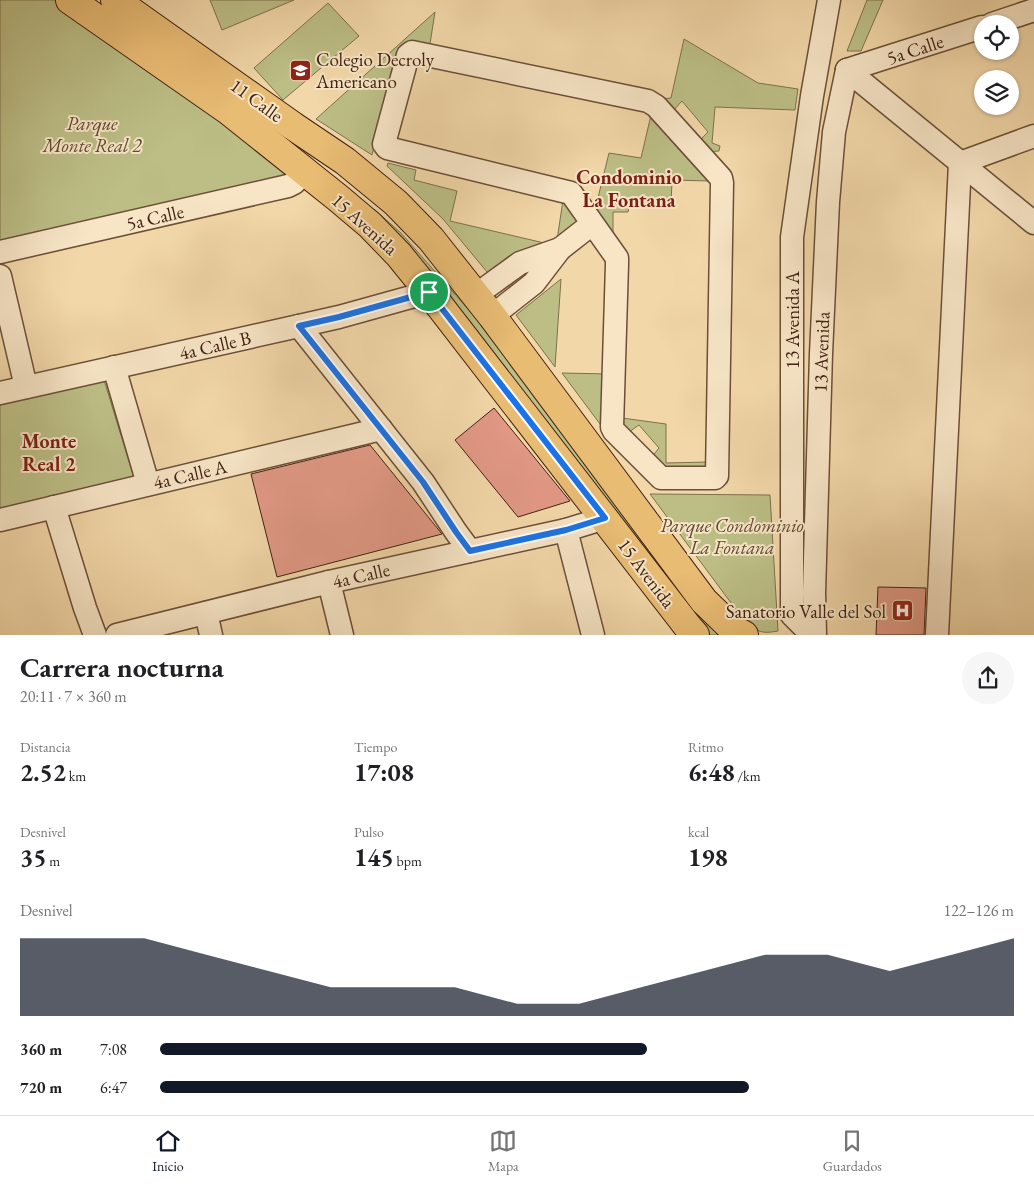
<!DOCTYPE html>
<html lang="es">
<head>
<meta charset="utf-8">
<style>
  body { margin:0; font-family:"EB Garamond",serif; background:#f6f6f6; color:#202124; height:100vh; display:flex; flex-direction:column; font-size:19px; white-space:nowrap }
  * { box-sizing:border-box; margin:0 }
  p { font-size:16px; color:#757577 }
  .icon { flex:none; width:28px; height:28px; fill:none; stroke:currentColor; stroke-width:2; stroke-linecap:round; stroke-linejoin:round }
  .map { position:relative; height:635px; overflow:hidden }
  .side { display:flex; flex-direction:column; background:#fff; flex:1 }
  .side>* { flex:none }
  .controls { position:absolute; left:974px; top:15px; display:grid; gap:10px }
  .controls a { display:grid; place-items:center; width:45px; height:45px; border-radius:50%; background:#fff; box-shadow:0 1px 4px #0004; font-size:25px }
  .pin { position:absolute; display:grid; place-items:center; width:42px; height:42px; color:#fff; margin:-21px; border:2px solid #fff; border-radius:50%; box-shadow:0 1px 5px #0007 }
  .round { display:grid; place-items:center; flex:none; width:52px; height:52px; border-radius:26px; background:#f6f6f6 }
  .headline { display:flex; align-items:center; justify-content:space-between; height:85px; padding:0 20px }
  h1 { font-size:28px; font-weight:700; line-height:38px }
  .metrics { display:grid; grid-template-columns:repeat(3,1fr); gap:8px; height:85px; padding:5px 20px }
  .metrics div { display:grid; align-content:center }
  .metrics b { font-size:25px; font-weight:700 }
  .metrics small { font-size:14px; font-weight:400 }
  .metrics p { font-size:14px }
  .chart { height:140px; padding:10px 20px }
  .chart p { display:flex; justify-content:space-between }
  .chart svg { width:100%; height:90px; margin-top:5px; fill:#111827; opacity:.7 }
  ul { padding:0 20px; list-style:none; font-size:16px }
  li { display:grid; grid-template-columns:80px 60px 1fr; align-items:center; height:38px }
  li i { height:12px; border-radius:6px; background:#111827 }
  .menu { display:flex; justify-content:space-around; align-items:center; height:70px; border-top:1px solid #e0e0e0; background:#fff; font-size:14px; color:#757577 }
  .menu a { display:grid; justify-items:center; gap:2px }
  .menu .active { color:#111827 }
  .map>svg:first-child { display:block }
  .green { fill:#bcbe86; stroke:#7e704c }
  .building { fill:#e29986; stroke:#402213 }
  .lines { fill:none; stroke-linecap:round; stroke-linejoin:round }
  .minor-casing { stroke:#6c4f38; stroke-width:25 }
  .major-casing { stroke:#402213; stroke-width:30 }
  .minor { stroke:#f7e5c6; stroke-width:22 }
  .major { stroke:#e9bc74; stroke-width:28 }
  .route-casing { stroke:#fff; stroke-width:10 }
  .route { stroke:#1a73e8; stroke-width:6 }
  .labels { text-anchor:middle; stroke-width:4; stroke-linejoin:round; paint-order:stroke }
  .street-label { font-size:19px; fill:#402213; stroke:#f7e5c6 }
  .poi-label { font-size:19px; fill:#402213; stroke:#f7e5c6; text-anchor:start }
  .park-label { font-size:19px; font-style:italic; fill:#5f4930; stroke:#f7e5c6 }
  .neighbourhood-label { font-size:20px; font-weight:bold; fill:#7a1f14; stroke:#f7e5c6 }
</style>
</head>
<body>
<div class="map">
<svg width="1034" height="635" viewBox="0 0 1034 635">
  <rect width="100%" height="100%" fill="#f2d7a8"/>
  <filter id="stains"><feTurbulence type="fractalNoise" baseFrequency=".004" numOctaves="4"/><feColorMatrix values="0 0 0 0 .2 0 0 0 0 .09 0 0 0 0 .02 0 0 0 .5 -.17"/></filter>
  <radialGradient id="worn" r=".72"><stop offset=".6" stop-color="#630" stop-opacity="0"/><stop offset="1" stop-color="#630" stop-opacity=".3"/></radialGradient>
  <g class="green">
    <path d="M 0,0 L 57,0 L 300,180 L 0,250 Z"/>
    <path d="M 210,0 L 294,0 L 222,30 Z"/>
    <path d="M 867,0 L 883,0 L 861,51 L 847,51 Z"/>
    <path d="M 328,3 L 359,36 L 283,100 L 254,68 Z"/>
    <path d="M 435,12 L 429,50 L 409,47 L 395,57 L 372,155 L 316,119 Z"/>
    <path d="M 684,39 L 758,83 L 798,89 L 795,110 L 715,107 L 712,143 L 720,146 L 719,151 L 704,152 L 697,143 L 708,132 L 682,101 L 671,113 L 659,99 L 671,98 Z"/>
    <path d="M 651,115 L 710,181 L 672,180 L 671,205 L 629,206 L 628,212 L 613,212 L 613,237 L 594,214 L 609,153 L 641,158 Z"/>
    <path d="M 388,163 L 416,170 L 414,180 L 457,191 L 450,221 L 553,245 L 497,284 L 443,219 L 387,166 Z"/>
    <path d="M 342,197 L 375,210 L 401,233 L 476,318 L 724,635 L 707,635 Z"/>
    <path d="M 563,200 L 578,223 L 556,247 Z"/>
    <path d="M 561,279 L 555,367 L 516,315 Z"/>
    <path d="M 562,373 L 609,374 L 606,432 Z"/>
    <path d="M 104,380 L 134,478 L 0,510 L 0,405 Z"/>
    <path d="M 622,418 L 666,424 L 666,463 L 708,462 L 707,471 L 661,470 L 651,458 L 659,448 L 639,425 L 629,432 L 621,427 Z"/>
    <path d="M 650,494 L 770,495 L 778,631 C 762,634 758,632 746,623 Z"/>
  </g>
  <g class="building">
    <path d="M 494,408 L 570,501 L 518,517 L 455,440 Z"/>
    <path d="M 370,445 L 442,534 L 277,577 L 251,474 Z"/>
    <path d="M 878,587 L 926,588 L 924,635 L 876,635 Z"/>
  </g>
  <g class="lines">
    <defs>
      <g id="minor">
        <path d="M 992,24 L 1034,10"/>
        <path d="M 412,52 L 648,101 L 656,106 L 721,178 L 722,183 L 717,476 L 715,478 L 661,478 L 614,431 L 612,427 L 617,264 L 617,258 L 571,193 L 387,148 L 384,144 L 408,55 Z"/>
        <path d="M 847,70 L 1034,223"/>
        <path d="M 847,70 L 982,27"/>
        <path d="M 0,252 L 288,186 L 294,183 L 306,172"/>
        <path d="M 0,276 L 26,387"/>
        <path d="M 476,295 L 520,263 L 560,249"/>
        <path d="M 492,316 L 534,283 L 560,249 L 592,224"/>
        <path d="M 299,326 L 423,482 L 456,532 L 470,551"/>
        <path d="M 114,367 L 148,484"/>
        <path d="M 0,393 L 339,317 L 429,292"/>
        <path d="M 54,507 L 85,608 L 95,635"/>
        <path d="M 0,520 L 381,429"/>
        <path d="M 566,530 L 593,635"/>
        <path d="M 329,582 L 342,635"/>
        <path d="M 206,613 L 211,635"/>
        <path d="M 117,635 L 329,582 L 566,530 L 605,518"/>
        <path d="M 812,635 L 792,615 L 792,237 L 812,96 L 829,0"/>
        <path d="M 815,635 L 814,593 L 821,354 L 828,202 L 834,132 L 847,70"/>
        <path d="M 937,635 L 960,163 L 1034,136"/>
      </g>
      <g id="major">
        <path d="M 70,0 L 229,111 L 338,198 L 370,225 L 399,255 L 429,292 L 688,627 L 695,635"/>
        <path d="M 115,0 L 293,126 L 345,161 L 396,203 L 431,239 L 492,316 L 704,601 L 733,629 L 744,635"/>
      </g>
    </defs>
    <use href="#minor" class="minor-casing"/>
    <use href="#major" class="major-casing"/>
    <use href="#minor" class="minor"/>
    <use href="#major" class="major"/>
  </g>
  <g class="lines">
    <defs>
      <path id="route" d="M 429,292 L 605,518 L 566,530 L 470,551 L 456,532 L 423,482 L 299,326 L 339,317 Z"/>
    </defs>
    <use href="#route" class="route-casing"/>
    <use href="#route" class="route"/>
  </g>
  <defs>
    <symbol id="school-square" viewBox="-11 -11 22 22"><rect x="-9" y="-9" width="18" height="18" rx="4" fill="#8f2418" stroke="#f7e5c6"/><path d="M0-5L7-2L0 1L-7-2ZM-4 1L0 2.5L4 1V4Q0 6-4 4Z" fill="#fff"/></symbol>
    <symbol id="hospital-square" viewBox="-11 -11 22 22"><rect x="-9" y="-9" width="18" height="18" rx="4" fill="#8f2418" stroke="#f7e5c6"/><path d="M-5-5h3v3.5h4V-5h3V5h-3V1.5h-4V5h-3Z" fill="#fff"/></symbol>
  </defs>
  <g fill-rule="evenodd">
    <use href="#school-square" x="288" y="58" width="25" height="25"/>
    <use href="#hospital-square" x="890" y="598" width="25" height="25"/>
  </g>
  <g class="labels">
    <g class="street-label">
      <text transform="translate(915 49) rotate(-18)" y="7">5a Calle</text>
      <text transform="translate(257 100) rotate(36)" y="7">11 Calle</text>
      <text transform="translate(155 217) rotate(-13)" y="7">5a Calle</text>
      <text transform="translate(365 224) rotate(42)" y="7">15 Avenida</text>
      <text transform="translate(792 320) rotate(-90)" y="7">13 Avenida A</text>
      <text transform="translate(215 345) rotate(-13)" y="7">4a Calle B</text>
      <text transform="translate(821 352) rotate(-88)" y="7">13 Avenida</text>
      <text transform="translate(190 474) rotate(-13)" y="7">4a Calle A</text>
      <text transform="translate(647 573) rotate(53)" y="7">15 Avenida</text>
      <text transform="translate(361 575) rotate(-13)" y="7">4a Calle</text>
    </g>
    <g class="poi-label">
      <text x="316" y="66">Colegio Decroly<tspan x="316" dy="22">Americano</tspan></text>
      <text x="886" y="618" text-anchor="end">Sanatorio Valle del Sol</text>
    </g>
    <g class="park-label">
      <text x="92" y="130">Parque<tspan x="92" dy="22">Monte Real 2</tspan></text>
      <text x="732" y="532">Parque Condominio<tspan x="732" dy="22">La Fontana</tspan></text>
    </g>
    <g class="neighbourhood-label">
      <text x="629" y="184">Condominio<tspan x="629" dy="23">La Fontana</tspan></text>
      <text x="49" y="448">Monte<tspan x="49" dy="23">Real 2</tspan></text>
    </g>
  </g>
  <rect width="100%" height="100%" filter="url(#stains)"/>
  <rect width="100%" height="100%" fill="url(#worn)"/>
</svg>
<div class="controls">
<a><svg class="icon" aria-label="locate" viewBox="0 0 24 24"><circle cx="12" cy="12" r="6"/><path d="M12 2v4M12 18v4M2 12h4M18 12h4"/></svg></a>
<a><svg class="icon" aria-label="layers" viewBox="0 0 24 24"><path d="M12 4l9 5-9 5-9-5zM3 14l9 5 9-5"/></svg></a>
</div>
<div class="pin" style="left:429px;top:292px;background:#1e9e55"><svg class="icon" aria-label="arrive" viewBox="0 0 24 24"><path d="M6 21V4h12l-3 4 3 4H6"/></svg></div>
</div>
<section class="side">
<div class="headline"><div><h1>Carrera nocturna</h1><p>20:11 · 7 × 360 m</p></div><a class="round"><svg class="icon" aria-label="share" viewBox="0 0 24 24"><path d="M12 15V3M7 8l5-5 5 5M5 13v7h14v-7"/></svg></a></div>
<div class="metrics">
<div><p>Distancia</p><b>2.52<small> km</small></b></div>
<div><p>Tiempo</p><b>17:08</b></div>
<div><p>Ritmo</p><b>6:48<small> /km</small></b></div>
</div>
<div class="metrics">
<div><p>Desnivel</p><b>35<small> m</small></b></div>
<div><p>Pulso</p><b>145<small> bpm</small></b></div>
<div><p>kcal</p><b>198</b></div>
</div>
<div class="chart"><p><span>Desnivel</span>122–126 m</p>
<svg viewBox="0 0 160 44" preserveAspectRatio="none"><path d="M0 44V6L10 6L20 6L30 14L40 22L50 30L60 30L70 30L80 38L90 38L100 30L110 22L120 14L130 14L140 22L150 14L160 6V44z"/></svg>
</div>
<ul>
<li><b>360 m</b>7:08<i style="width:57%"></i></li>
<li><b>720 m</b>6:47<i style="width:69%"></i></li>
</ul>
</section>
<nav class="menu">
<a class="active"><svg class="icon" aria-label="home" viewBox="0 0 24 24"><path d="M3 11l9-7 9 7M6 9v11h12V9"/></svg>Inicio</a>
<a><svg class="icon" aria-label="map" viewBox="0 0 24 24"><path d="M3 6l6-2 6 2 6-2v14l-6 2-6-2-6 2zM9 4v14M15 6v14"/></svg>Mapa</a>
<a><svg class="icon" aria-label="saved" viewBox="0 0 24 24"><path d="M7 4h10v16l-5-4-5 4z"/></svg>Guardados</a>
</nav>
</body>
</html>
